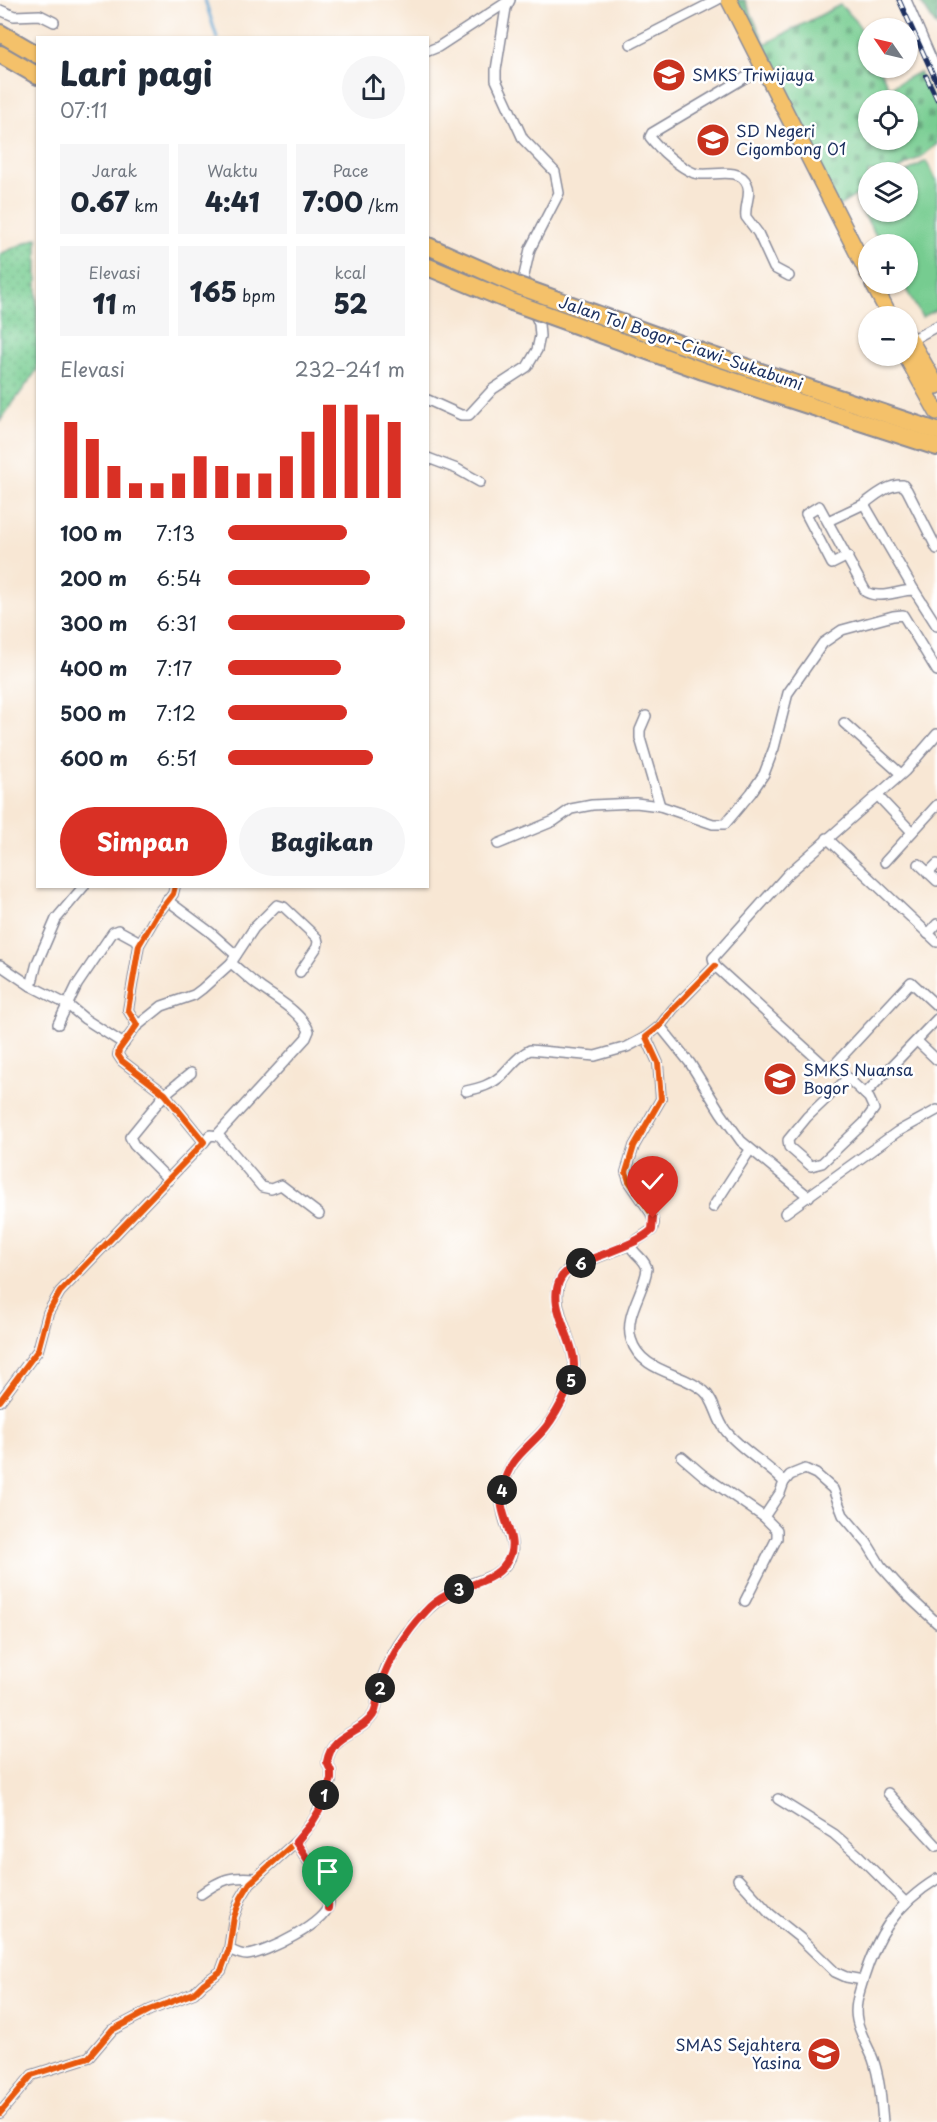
<!DOCTYPE html>
<html lang="id">
<head>
<meta charset="utf-8">
<style>
  body { margin:0; font-family:"Playpen Sans",sans-serif; background:#f6f6f7; color:#1f2937; height:100vh; display:flex; flex-direction:column; font-size:22px; white-space:nowrap }
  * { box-sizing:border-box; margin:0 }
  p { font-size:20px; color:#747a83 }
  .icon { flex:none; width:33px; height:33px; fill:none; stroke:currentColor; stroke-width:2; stroke-linecap:round; stroke-linejoin:round }
  .map { position:relative; flex:1; overflow:hidden }
  .panel { position:absolute; left:36px; top:36px; width:393px; height:852px; display:flex; flex-direction:column; background:#fff; border-radius:0px; box-shadow:0 2px 4px #0004 }
  .panel>* { flex:none }
  .needle { width:39px; rotate:304deg }
  .fabs { position:absolute; left:858px; top:18px; display:grid; gap:12px }
  .fabs a { display:grid; place-items:center; width:60px; height:60px; border-radius:50%; background:#fff; box-shadow:0 2px 4px #0004; font-size:30px }
  .pin { position:absolute; display:grid; place-items:center; width:51px; height:51px; color:#fff; margin:-62px -26px; border-radius:50% 50% 50% 0; rotate:-45deg; box-shadow:0 0 6px #0007 }
  .pin .icon { rotate:45deg }
  .km { position:absolute; width:30px; height:30px; margin:-15px; border-radius:50%; background:#222; color:#fff; font-size:16px; line-height:30px; text-align:center }
  .round { display:grid; place-items:center; flex:none; width:63px; height:63px; border-radius:32px; background:#f6f6f7 }
  .headline { display:flex; align-items:center; justify-content:space-between; height:102px; padding:0 24px }
  h1 { font-size:33px; font-weight:800; line-height:45px }
  .stats { display:grid; grid-template-columns:repeat(3,1fr); gap:9px; height:102px; padding:6px 24px }
  .stats div { display:grid; align-content:center; border-radius:0px; background:#f6f6f7; text-align:center }
  .stats b { font-size:26px; font-weight:800 }
  .stats small { font-size:16px; font-weight:400 }
  .stats p { font-size:16px }
  .chart { height:168px; padding:12px 24px }
  .chart p { display:flex; justify-content:space-between }
  .chart svg { width:100%; height:108px; margin-top:6px; stroke:#d93025; stroke-width:6 }
  .cta { display:flex; gap:12px; margin-top:auto; padding:12px 24px }
  .cta a { flex:1; height:69px; border-radius:36px; background:#d93025; color:#fff; font-size:24px; font-weight:800; line-height:69px; text-align:center }
  .cta a+a { background:#f6f6f7; color:#1f2937 }
  ul { padding:0 24px; list-style:none; font-size:20px }
  li { display:grid; grid-template-columns:96px 72px 1fr; align-items:center; height:45px }
  li i { height:15px; border-radius:8px; background:#d93025 }
  .map>svg:first-child { display:block }
  .grass { fill:url(#grass-dots); stroke:#487e77; stroke-width:1.5 }
  .forest { fill:url(#forest-crowns); stroke:#3e706c; stroke-width:1.5 }
  .cemetery { fill:url(#cemetery-stones); stroke:#487e77; stroke-width:1.5; fill-rule:evenodd }
  .green { fill:#76cc90; stroke:#487e77; stroke-width:1.5 }
  .lines { fill:none; stroke-linecap:round; stroke-linejoin:round }
  .stream { stroke:#59a1cf; stroke-width:3 }
  .minor-casing { stroke:#8a8b99; stroke-width:12 }
  .trunk-casing { stroke:#8a8b99; stroke-width:18 }
  .motorway-casing { stroke:#8a8b99; stroke-width:20 }
  .minor { stroke:#fff; stroke-width:9 }
  .trunk { stroke:#f4c16a; stroke-width:15 }
  .motorway { stroke:#f4c16a; stroke-width:16 }
  .rail-casing { stroke:#1b2f5e; stroke-width:5 }
  .rail { stroke:#fff; stroke-width:3; stroke-dasharray:9; stroke-linecap:butt }
  .motorway-bridge-casing { stroke:#8a8b99; stroke-width:20; stroke-linecap:butt }
  .motorway-bridge { stroke:#f4c16a; stroke-width:16 }
  .cycleway-casing { stroke:#fff; stroke-width:10 }
  .cycleway { stroke:#e8590c; stroke-width:6 }
  .route-casing { stroke:#fff; stroke-width:12 }
  .route { stroke:#d93025; stroke-width:8 }
  .labels { text-anchor:middle; stroke-width:5; stroke-linejoin:round; paint-order:stroke }
  .poi-label { font-size:16px; fill:#1b2f5e; stroke:#fff; text-anchor:start }
  .street-label { font-size:16px; fill:#1b2f5e; stroke:#fff }
</style>
</head>
<body>
<div class="map">
<svg width="937" height="2122" viewBox="0 0 937 2122">
  <defs>
    <pattern id="grass-dots" width="8" height="8" patternUnits="userSpaceOnUse" patternTransform="scale(1.5)"><rect width="8" height="8" fill="#76cc90"/><path d="M2 2h.1M6 6h.1" fill="none" stroke="#60a679" stroke-width="1.8" stroke-linecap="round"/></pattern>
    <pattern id="forest-crowns" width="20" height="18" patternUnits="userSpaceOnUse" patternTransform="scale(1.5)"><rect width="20" height="18" fill="#60b07a"/><path d="M2 6a3 3 0 1 1 6 0M12 15a3 3 0 1 1 6 0" fill="none" stroke="#4e9067"/></pattern>
    <pattern id="cemetery-stones" width="16" height="16" patternUnits="userSpaceOnUse" patternTransform="scale(1.5)"><rect width="16" height="16" fill="#76cc90"/><path d="M2 7V4a2 2 0 0 1 4 0v3zM10 15v-3a2 2 0 0 1 4 0v3z" fill="#60a679"/></pattern>
  </defs>
  <rect width="100%" height="100%" fill="#fff"/>
  <filter id="ink" filterUnits="userSpaceOnUse"><feTurbulence type="fractalNoise" baseFrequency=".0167" numOctaves="2"/><feDisplacementMap in="SourceGraphic" scale="12" xChannelSelector="R" yChannelSelector="G"/><feConvolveMatrix kernelMatrix="1 2 1 2 8 2 1 2 1" color-interpolation-filters="sRGB"/></filter>
  <filter id="wash" filterUnits="userSpaceOnUse"><feTurbulence type="fractalNoise" baseFrequency=".008" numOctaves="4" result="noise"/><feDisplacementMap in="SourceGraphic" scale="24" xChannelSelector="R" yChannelSelector="G"/><feGaussianBlur stdDeviation="1.35" result="paint"/><feColorMatrix in="noise" values="0 0 0 0 0 0 0 0 0 0 0 0 0 0 0 0 0 1.4 0 .05"/><feComposite in="paint" operator="in"/></filter>
  <g filter="url(#wash)">
    <rect width="100%" height="100%" fill="#f8e7d4"/>
    <path class="grass" d="M 37,238 L 37,370 L 0,421 L 0,254 Z"/>
    <g class="forest">
      <path d="M 734,0 L 745,0 L 765,43 L 756,47 Z"/>
      <path d="M 919,0 L 937,0 L 937,27 Z"/>
    </g>
    <path class="cemetery" d="M 840,5 C 863,24 868,38 868,68 L 879,68 L 889,88 L 919,72 L 937,107 L 937,144 L 924,155 L 894,172 L 868,172 L 868,188 L 836,208 L 757,48 ZM 868,100 L 908,100 L 908,140 L 868,140 Z"/>
    <path class="green" d="M 926,161 L 937,181 L 937,309 L 922,317 L 903,284 L 908,284 L 908,244 L 881,244 L 856,201 L 868,194 L 868,212 L 908,212 L 908,172 L 906,172 Z"/>
    <g class="lines">
      <path class="stream" d="M 205,0 L 217,38"/>
    </g>
  </g>
  <g filter="url(#ink)">
    <g class="lines">
      <defs>
        <g id="minor">
          <path d="M 906,0 L 937,72"/>
          <path d="M 0,10 L 14,16 L 40,15 L 54,22"/>
          <path d="M 631,44 L 717,0"/>
          <path d="M 428,51 L 438,47 L 507,2"/>
          <path d="M 763,67 L 652,133 L 650,137 C 660,150 679,167 694,173 C 709,178 739,165 747,184 C 752,194 744,206 746,217 L 758,233 L 774,268 L 789,276"/>
          <path d="M 908,342 L 937,326"/>
          <path d="M 428,400 L 461,415 L 469,415 L 493,389 L 527,367 L 537,350 L 540,336 L 539,324 L 524,288 L 523,280 L 530,249 L 559,193 L 555,172 L 523,139 L 496,80 L 496,70 L 506,8 L 510,0"/>
          <path d="M 428,458 L 457,469 L 480,482"/>
          <path d="M 828,521 L 864,504"/>
          <path d="M 848,556 L 832,564 L 806,514 L 819,506 L 866,592 C 881,600 898,590 914,590 L 937,626"/>
          <path d="M 914,590 L 864,504 C 875,496 888,484 903,485 L 907,490 L 937,549"/>
          <path d="M 646,716 L 640,730 L 640,738 L 660,806"/>
          <path d="M 844,723 L 901,774"/>
          <path d="M 937,734 L 905,771 L 788,874 L 713,958 L 715,966 L 826,1067 L 834,1065 L 911,982 L 937,1006"/>
          <path d="M 877,795 L 912,832"/>
          <path d="M 827,838 L 937,942"/>
          <path d="M 498,844 L 554,821 L 571,809 L 592,805 L 636,803 L 660,806 L 713,824 L 725,824 L 751,793 L 764,774 L 774,748 L 788,693 L 823,643 L 842,630 L 893,616 L 903,615 L 937,671"/>
          <path d="M 885,862 L 937,805"/>
          <path d="M 919,864 L 937,881"/>
          <path d="M 928,873 L 937,864"/>
          <path d="M 167,900 L 210,932 L 236,955"/>
          <path d="M 928,934 L 937,924"/>
          <path d="M 0,965 L 31,986 L 68,1005 L 85,1019 L 124,1044"/>
          <path d="M 31,986 L 37,963 L 56,919 L 84,886"/>
          <path d="M 58,1024 L 77,985 L 113,932 L 118,930 L 140,942"/>
          <path d="M 137,1026 L 162,1006 L 194,995 L 202,989 L 231,963 L 254,928 L 277,905 L 284,907 L 317,938 L 318,942 L 317,947 L 300,972"/>
          <path d="M 660,1026 L 690,1063 L 721,1113 L 741,1141 L 809,1197"/>
          <path d="M 917,1041 L 937,1060"/>
          <path d="M 834,1065 L 869,1098 L 874,1109 L 864,1123 L 822,1163 L 811,1166 L 789,1147 L 788,1140 L 807,1117 L 848,1078"/>
          <path d="M 466,1091 C 480,1088 491,1085 501,1076 C 511,1067 517,1056 530,1050 L 595,1056 L 627,1047 L 646,1037"/>
          <path d="M 865,1094 L 937,1019"/>
          <path d="M 217,1135 L 306,1038 L 309,1031 C 301,1012 276,999 260,987 C 250,980 241,971 231,963"/>
          <path d="M 204,1142 L 210,1135 L 219,1136 L 262,1187 L 271,1189 L 281,1185 L 319,1214"/>
          <path d="M 169,1180 L 134,1145 L 130,1137 L 165,1094 L 191,1073"/>
          <path d="M 713,1207 L 750,1150"/>
          <path d="M 785,1213 L 897,1132 L 937,1110"/>
          <path d="M 630,1245 C 634,1255 645,1258 647,1269 C 644,1292 624,1315 631,1339 C 641,1373 682,1372 704,1391 C 715,1400 716,1419 726,1431 C 740,1449 767,1464 784,1482 L 790,1475 L 805,1469 L 816,1474 L 833,1489 L 843,1515 L 867,1543 L 881,1566 L 908,1596 L 937,1623"/>
          <path d="M 0,1401 L 38,1350 L 48,1313 L 60,1292 L 204,1142 L 165,1094 L 122,1061 L 118,1055 L 119,1050 L 137,1025 L 128,1010 L 139,945 L 156,916 L 173,894 L 175,886"/>
          <path d="M 682,1457 L 703,1475 L 764,1517"/>
          <path d="M 745,1601 L 777,1538 L 777,1530 L 764,1517 L 780,1493 L 784,1482"/>
          <path d="M 888,1793 L 937,1846"/>
          <path d="M 778,1799 L 834,1834 L 858,1855 L 906,1903"/>
          <path d="M 738,1879 L 770,1914 L 800,1938 L 835,1972 L 846,1977 L 863,1980"/>
          <path d="M 201,1894 C 221,1879 231,1876 255,1878"/>
          <path d="M 229,1949 C 235,1952 240,1955 247,1955 C 264,1954 330,1922 329,1902 C 329,1890 303,1854 296,1842"/>
          <path d="M 0,2113 L 32,2075 L 89,2057 L 112,2030 L 150,2010 L 194,1993 L 203,1984 L 221,1971 L 229,1949 L 234,1917 L 241,1898 L 250,1883 L 300,1838 L 315,1818 L 331,1781 L 331,1771 L 327,1762 C 332,1732 361,1734 373,1715 C 378,1708 376,1700 378,1693 C 381,1683 384,1671 389,1662 C 399,1640 424,1609 445,1596 C 460,1586 479,1582 495,1574 C 525,1554 508,1538 503,1513 C 500,1501 501,1489 506,1477 C 513,1458 525,1449 539,1435 C 553,1421 576,1381 574,1362 C 572,1332 540,1292 570,1268 L 630,1245 L 652,1230 L 654,1223 L 651,1213 L 629,1181 L 626,1172 L 634,1146 L 661,1099 L 658,1063 L 646,1037 L 660,1026 L 673,1009 L 715,966"/>
          <path d="M 883,2122 C 881,2100 880,2079 873,2059 C 868,2046 860,2034 857,2020 C 854,2007 859,1993 863,1980 C 877,1935 896,1904 937,1879"/>
        </g>
        <g id="trunk">
          <path d="M 729,0 L 868,274"/>
          <path d="M 873,284 L 890,316"/>
          <path d="M 908,336 L 937,386"/>
          <path d="M 906,356 L 937,412"/>
        </g>
        <g id="motorway">
          <path d="M 0,33 L 38,55"/>
          <path d="M 0,54 L 38,76"/>
          <path d="M 428,246 L 516,285"/>
          <path d="M 428,267 L 512,302"/>
          <path d="M 710,355 L 937,431"/>
          <path d="M 703,371 L 937,447"/>
        </g>
      </defs>
      <use href="#minor" class="minor-casing"/>
      <use href="#trunk" class="trunk-casing"/>
      <use href="#motorway" class="motorway-casing"/>
      <use href="#minor" class="minor"/>
      <use href="#trunk" class="trunk"/>
      <use href="#motorway" class="motorway"/>
      <defs>
        <g id="rail">
          <path d="M 899,0 L 937,83"/>
          <path d="M 926,76 L 937,99"/>
        </g>
      </defs>
      <use href="#rail" class="rail-casing"/>
      <use href="#rail" class="rail"/>
      <defs>
        <g id="motorway-bridge">
          <path d="M 516,285 L 710,355"/>
          <path d="M 512,302 L 703,371"/>
        </g>
      </defs>
      <use href="#motorway-bridge" class="motorway-bridge-casing"/>
      <use href="#motorway-bridge" class="motorway-bridge"/>
      <defs>
        <g id="cycleway">
          <path d="M 0,1401 L 38,1350 L 48,1313 L 60,1292 L 204,1142 L 165,1094 L 122,1061 L 118,1055 L 119,1050 L 137,1025 L 128,1010 L 139,945 L 156,916 L 173,894 L 175,886"/>
          <path d="M 0,2113 L 32,2075 L 89,2057 L 112,2030 L 150,2010 L 194,1993 L 203,1984 L 221,1971 L 229,1949 L 234,1917 L 241,1898 L 250,1883 L 300,1838 L 315,1818 L 331,1781 L 331,1771 L 327,1762 C 332,1732 361,1734 373,1715 C 378,1708 376,1700 378,1693 C 381,1683 384,1671 389,1662 C 399,1640 424,1609 445,1596 C 460,1586 479,1582 495,1574 C 525,1554 508,1538 503,1513 C 500,1501 501,1489 506,1477 C 513,1458 525,1449 539,1435 C 553,1421 576,1381 574,1362 C 572,1332 540,1292 570,1268 L 630,1245 L 652,1230 L 654,1223 L 651,1213 L 629,1181 L 626,1172 L 634,1146 L 661,1099 L 658,1063 L 646,1037 L 660,1026 L 673,1009 L 715,966"/>
        </g>
      </defs>
      <use href="#cycleway" class="cycleway-casing"/>
      <use href="#cycleway" class="cycleway"/>
    </g>
  </g>
  <g class="lines" filter="url(#ink)">
    <defs>
      <path id="route" d="M 328,1908 C 331,1891 306,1857 296,1842 L 311,1824 L 319,1811 L 331,1779 L 331,1771 L 327,1762 C 332,1732 360,1735 373,1715 C 378,1708 376,1698 379,1689 C 389,1660 404,1634 425,1612 C 431,1605 439,1599 447,1595 C 465,1585 494,1582 506,1563 C 523,1539 496,1517 502,1489 C 509,1460 521,1454 540,1434 C 553,1421 574,1384 574,1366 C 575,1338 545,1305 561,1278 C 572,1259 630,1251 652,1230 L 653,1218"/>
    </defs>
    <use href="#route" class="route-casing"/>
    <use href="#route" class="route"/>
  </g>
  <defs>
    <symbol id="school-disc" viewBox="-11 -11 22 22"><circle r="9.5" fill="#c8321e" stroke="#fff"/><path d="M0-5L7-2L0 1L-7-2ZM-4 1L0 2.5L4 1V4Q0 6-4 4Z" fill="#fff"/></symbol>
  </defs>
  <g fill-rule="evenodd">
    <use href="#school-disc" x="650" y="56" width="38" height="38"/>
    <use href="#school-disc" x="694" y="121" width="38" height="38"/>
    <use href="#school-disc" x="761" y="1060" width="38" height="38"/>
    <use href="#school-disc" x="805" y="2035" width="38" height="38"/>
  </g>
  <g class="labels">
    <g class="poi-label">
      <text x="692" y="81">SMKS Triwijaya</text>
      <text x="736" y="137">SD Negeri<tspan x="736" dy="18">Cigombong 01</tspan></text>
      <text x="803" y="1076">SMKS Nuansa<tspan x="803" dy="18">Bogor</tspan></text>
      <text x="801" y="2051" text-anchor="end">SMAS Sejahtera<tspan x="801" dy="18">Yasina</tspan></text>
    </g>
    <g class="street-label">
      <text transform="translate(681 343) rotate(19)" y="6">Jalan Tol Bogor–Ciawi–Sukabumi</text>
    </g>
  </g>
</svg>
<div class="fabs">
<a><svg class="needle" viewBox="-14 -14 28 28"><path d="M0-13l5 13h-10z" fill="#e53935"/><path d="M0 13l5-13h-10z" fill="#747a83"/></svg></a>
<a><svg class="icon" aria-label="locate" viewBox="0 0 24 24"><circle cx="12" cy="12" r="6"/><path d="M12 2v4M12 18v4M2 12h4M18 12h4"/></svg></a>
<a><svg class="icon" aria-label="layers" viewBox="0 0 24 24"><path d="M12 4l9 5-9 5-9-5zM3 14l9 5 9-5"/></svg></a>
<a>+</a>
<a>−</a>
</div>
<div class="pin" style="left:328px;top:1908px;background:#1e9e55"><svg class="icon" aria-label="arrive" viewBox="0 0 24 24"><path d="M6 21V4h12l-3 4 3 4H6"/></svg></div>
<div class="pin" style="left:653px;top:1218px;background:#d93025"><svg class="icon" aria-label="check" viewBox="0 0 24 24"><path d="M5 12l5 5 9-10"/></svg></div>
<b class="km" style="left:324px;top:1795px">1</b>
<b class="km" style="left:380px;top:1688px">2</b>
<b class="km" style="left:459px;top:1589px">3</b>
<b class="km" style="left:502px;top:1490px">4</b>
<b class="km" style="left:571px;top:1380px">5</b>
<b class="km" style="left:581px;top:1263px">6</b>
<section class="panel">
<div class="headline"><div><h1>Lari pagi</h1><p>07:11</p></div><a class="round"><svg class="icon" aria-label="share" viewBox="0 0 24 24"><path d="M12 15V3M7 8l5-5 5 5M5 13v7h14v-7"/></svg></a></div>
<div class="stats">
<div><p>Jarak</p><b>0.67<small> km</small></b></div>
<div><p>Waktu</p><b>4:41</b></div>
<div><p>Pace</p><b>7:00<small> /km</small></b></div>
</div>
<div class="stats">
<div><p>Elevasi</p><b>11<small> m</small></b></div>
<div><b>165<small> bpm</small></b></div>
<div><p>kcal</p><b>52</b></div>
</div>
<div class="chart"><p><span>Elevasi</span>232–241 m</p>
<svg viewBox="0 0 160 44" preserveAspectRatio="none"><path d="M5 44V13M15 44V20M25 44V31M35 44V38M45 44V38M55 44V34M65 44V27M75 44V31M85 44V34M95 44V34M105 44V27M115 44V17M125 44V6M135 44V6M145 44V10M155 44V13"/></svg>
</div>
<ul>
<li><b>100 m</b>7:13<i style="width:67%"></i></li>
<li><b>200 m</b>6:54<i style="width:80%"></i></li>
<li><b>300 m</b>6:31<i style="width:100%"></i></li>
<li><b>400 m</b>7:17<i style="width:64%"></i></li>
<li><b>500 m</b>7:12<i style="width:67%"></i></li>
<li><b>600 m</b>6:51<i style="width:82%"></i></li>
</ul>
<div class="cta"><a>Simpan</a><a>Bagikan</a></div>
</section>
</div>
</body>
</html>
